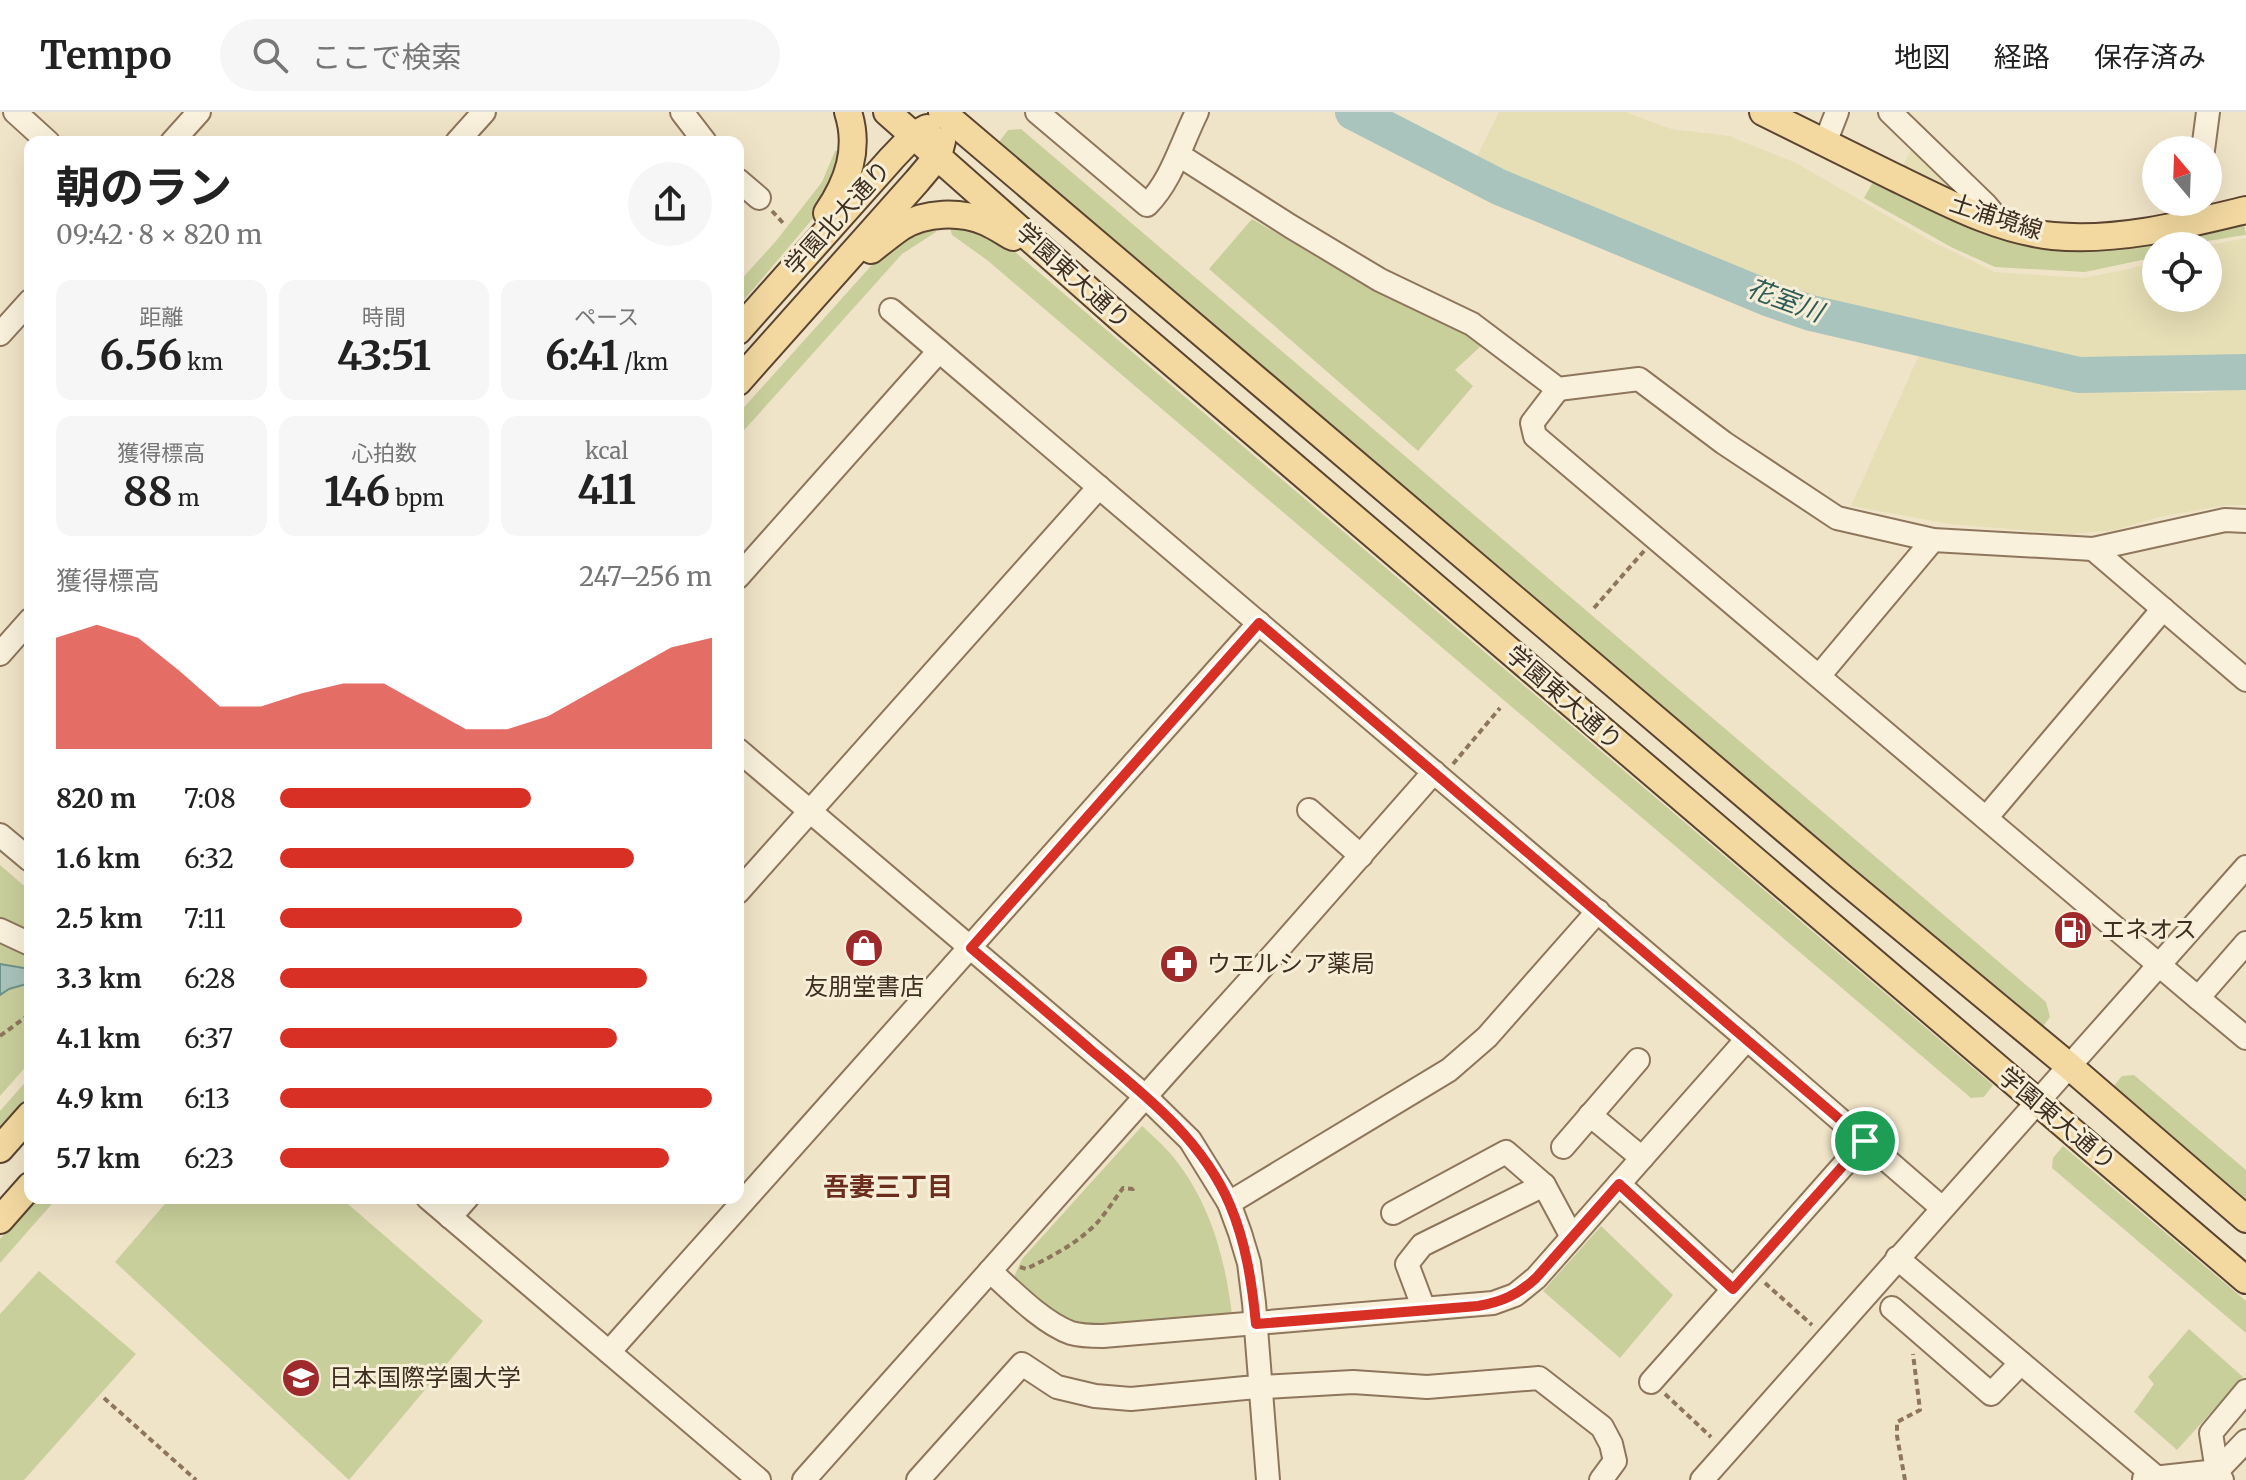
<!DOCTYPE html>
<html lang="ja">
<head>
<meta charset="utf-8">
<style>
  body { margin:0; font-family:Merriweather,"Noto Sans JP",serif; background:#f6f6f6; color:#222; height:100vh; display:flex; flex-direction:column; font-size:30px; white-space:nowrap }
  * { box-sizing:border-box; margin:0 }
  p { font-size:26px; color:#767676 }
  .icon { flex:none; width:44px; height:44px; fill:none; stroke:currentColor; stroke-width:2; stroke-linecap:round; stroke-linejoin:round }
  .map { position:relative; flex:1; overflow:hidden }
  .drawer { position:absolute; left:24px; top:24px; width:720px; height:1068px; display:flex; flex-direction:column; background:#fff; border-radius:16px; box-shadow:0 8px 32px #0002 }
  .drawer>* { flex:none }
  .needle { width:52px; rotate:341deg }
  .controls { position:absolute; left:2142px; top:24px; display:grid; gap:16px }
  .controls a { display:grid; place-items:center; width:80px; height:80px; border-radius:50%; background:#fff; box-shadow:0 8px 32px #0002; font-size:40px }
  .pin { position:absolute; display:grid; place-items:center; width:68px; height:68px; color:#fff; margin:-34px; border:4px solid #fff; border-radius:50%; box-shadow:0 2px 8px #0007 }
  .round { display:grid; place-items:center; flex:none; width:84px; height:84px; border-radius:42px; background:#f6f6f6 }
  .overview { display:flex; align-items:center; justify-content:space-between; height:136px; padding:0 32px }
  h1 { font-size:44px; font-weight:700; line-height:60px }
  .figures { display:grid; grid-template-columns:repeat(3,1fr); gap:12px; height:136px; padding:8px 32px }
  .figures div { display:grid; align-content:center; border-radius:16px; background:#f6f6f6; text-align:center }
  .figures b { font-size:40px; font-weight:700 }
  .figures small { font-size:22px; font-weight:400 }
  .figures p { font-size:22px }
  .chart { height:224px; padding:16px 32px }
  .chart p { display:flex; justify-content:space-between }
  .chart svg { width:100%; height:144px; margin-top:8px; fill:#d93025; opacity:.7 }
  ul { padding:0 32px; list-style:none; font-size:26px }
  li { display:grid; grid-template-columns:128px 96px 1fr; align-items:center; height:60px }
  li i { height:20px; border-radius:10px; background:#d93025 }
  header { display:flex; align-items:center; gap:48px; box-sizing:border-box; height:112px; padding:0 40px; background:#fff; border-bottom:2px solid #e0e0e0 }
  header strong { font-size:38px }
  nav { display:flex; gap:44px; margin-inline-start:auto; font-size:28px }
  .search { width:560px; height:72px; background:#f6f6f6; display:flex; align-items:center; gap:20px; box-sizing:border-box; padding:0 28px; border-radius:44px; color:#767676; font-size:30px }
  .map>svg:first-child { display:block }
  .farmland { fill:#e6deb5 }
  .green { fill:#c9cf9b }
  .water { fill:#a9c4bc; stroke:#6f938a; stroke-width:2 }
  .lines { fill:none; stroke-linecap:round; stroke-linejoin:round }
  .river { stroke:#a9c4bc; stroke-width:36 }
  .minor-casing { stroke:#8d765c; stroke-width:26 }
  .major-casing { stroke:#5b4430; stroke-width:30 }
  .path { stroke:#8d765c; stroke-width:4; stroke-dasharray:6 4; stroke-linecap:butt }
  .minor { stroke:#faf1dc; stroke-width:22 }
  .major { stroke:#f3d9a0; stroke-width:26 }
  .route-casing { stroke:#fff; stroke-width:16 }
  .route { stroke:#d93025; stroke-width:10 }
  .labels { text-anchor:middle; stroke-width:6; stroke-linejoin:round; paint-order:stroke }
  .street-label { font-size:24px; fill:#3d2e20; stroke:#f7eed8 }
  .poi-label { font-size:24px; fill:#3d2e20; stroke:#f7eed8; text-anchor:start }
  .water-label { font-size:26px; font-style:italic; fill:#2f5d5a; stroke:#f7eed8 }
  .neighbourhood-label { font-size:26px; font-weight:bold; fill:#6b2e1e; stroke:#f7eed8 }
</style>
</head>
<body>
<header>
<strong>Tempo</strong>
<div class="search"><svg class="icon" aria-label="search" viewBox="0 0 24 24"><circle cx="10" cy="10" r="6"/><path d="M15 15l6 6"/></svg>ここで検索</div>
<nav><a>地図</a><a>経路</a><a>保存済み</a></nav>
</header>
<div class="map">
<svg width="2246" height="1368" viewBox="0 0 2246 1368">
  <rect width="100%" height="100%" fill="#f0e4c8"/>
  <g class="farmland">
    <path d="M 1499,0 L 1626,0 L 1671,17 L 1729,24 L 1794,50 L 1931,129 L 1995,160 L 2083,166 L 2129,157 L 2156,149 L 2156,186 L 2208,186 L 2208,134 L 2205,134 L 2246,126 L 2246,251 L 2114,257 L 2070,256 L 1884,212 L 1758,175 L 1472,55 Z"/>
    <path d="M 1913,33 L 1972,89 L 1901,58 Z"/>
    <path d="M 1920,241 L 2040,271 L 2085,280 L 2197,281 L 2246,277 L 2246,393 L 2226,393 L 2159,405 L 2115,418 L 2071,422 L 1950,412 L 1851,394 Z"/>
  </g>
  <g class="green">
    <path d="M 1021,17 L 2046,890 L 2050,905 L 2041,917 L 999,30 L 1008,18 Z"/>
    <path d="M 845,36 L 826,91 L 738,195 L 738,171 L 776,129 L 822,70 L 835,39 Z"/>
    <path d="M 1874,68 C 1939,98 2012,143 2087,139 C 2140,135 2191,118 2244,112 L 2246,123 C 2216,127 2187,134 2156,134 L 2156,145 L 2085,160 L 1995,155 L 1951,135 L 1864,86 Z"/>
    <path d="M 1252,107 L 1377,180 L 1458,217 L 1481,234 L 1455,258 L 1473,274 L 1418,339 L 1209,157 Z"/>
    <path d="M 934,112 L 936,120 L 902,142 L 738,325 L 738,302 L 879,145 L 891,134 Z"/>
    <path d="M 949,112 L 991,123 L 1015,140 L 1993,973 L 1984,985 L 1971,986 L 987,148 L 952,123 Z"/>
    <path d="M 0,753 L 30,779 L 30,950 L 0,984 Z"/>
    <path d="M 2134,963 L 2246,1058 L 2246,1090 L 2112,976 L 2122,964 Z"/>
    <path d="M 30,965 L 30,988 L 0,1022 L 0,999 Z"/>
    <path d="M 1142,1014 C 1151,1022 1161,1031 1169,1040 C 1209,1086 1225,1144 1232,1203 L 1097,1214 C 1056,1208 1043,1193 1013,1167 L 1022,1147 Z"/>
    <path d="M 2063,1034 L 2246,1189 L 2246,1221 L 2052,1056 L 2053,1046 Z"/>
    <path d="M 36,1086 L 57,1086 L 0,1151 L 0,1127 Z"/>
    <path d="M 170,1086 L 341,1086 L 483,1209 L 349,1368 L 115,1150 Z"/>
    <path d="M 1601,1114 L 1673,1183 L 1620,1246 L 1543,1179 Z"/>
    <path d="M 39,1159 L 136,1242 L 24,1368 L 0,1368 L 0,1202 Z"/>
    <path d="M 2189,1217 L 2243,1265 L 2177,1338 L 2134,1300 L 2154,1272 L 2148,1265 Z"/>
  </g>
  <path class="water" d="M 0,852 L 30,857 L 30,871 L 9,877 L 0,883 Z"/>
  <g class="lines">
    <path class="river" d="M 1353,0 L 1499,75 L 1770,187 L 1811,201 L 2079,263 L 2246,260"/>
    <defs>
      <g id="minor">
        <path d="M 15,0 L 48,30"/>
        <path d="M 682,0 L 705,30"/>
        <path d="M 1037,0 L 1147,93 C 1172,68 1181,32 1197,0"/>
        <path d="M 1890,0 L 1986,93 L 2002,112"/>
        <path d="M 172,30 L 199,0"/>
        <path d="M 457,30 L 484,0"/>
        <path d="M 1825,31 L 1837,0"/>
        <path d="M 2203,38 L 2208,0"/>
        <path d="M 1179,43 L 1290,114 L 1380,168 L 1472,212 L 1558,277 L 1639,267 L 1724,331 L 1837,406 L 1933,428 L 2093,437 L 2225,408 L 2246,409"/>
        <path d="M 738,68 L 759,86"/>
        <path d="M 891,198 L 1747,927 L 1942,1096"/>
        <path d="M 0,222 L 30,189"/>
        <path d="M 1558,277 L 1532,311 L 1535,324 L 2198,886 L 2246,831"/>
        <path d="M 2093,437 L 2246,568"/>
        <path d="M 738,465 L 939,239"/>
        <path d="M 0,542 L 30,508"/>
        <path d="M 1819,564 L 1933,428"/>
        <path d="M 738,638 L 1146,985 L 1190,1028 L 1229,1091 L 1240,1121 L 1249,1151 L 1254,1191 L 1268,1368"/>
        <path d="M 1309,698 L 1361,744"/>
        <path d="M 1986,706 L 2163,497"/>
        <path d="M 0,723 L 30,748"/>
        <path d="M 738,780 L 1099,375"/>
        <path d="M 0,818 L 30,832"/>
        <path d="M 2198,886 L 2246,926"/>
        <path d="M 1590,1003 L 1642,1046"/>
        <path d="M 1563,1035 L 1638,948"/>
        <path d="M 1619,1072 L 1733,1177"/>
        <path d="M 428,1086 L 759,1368"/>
        <path d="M 1229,1091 L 1449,958 L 1487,925 L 1598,799"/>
        <path d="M 1393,1101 L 1506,1040 L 1544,1073"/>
        <path d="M 450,1105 L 467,1086"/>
        <path d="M 1897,1146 L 2157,1366"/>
        <path d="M 990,1159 C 1012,1179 1043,1211 1071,1221 C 1081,1224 1092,1224 1103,1224 L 1493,1191 L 1515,1183 L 1536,1166 L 1747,927"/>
        <path d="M 1892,1196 L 1991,1282 L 2021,1251"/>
        <path d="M 1424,1197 L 1407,1152 L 1422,1133 L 1544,1073 L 1572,1125"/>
        <path d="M 609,1240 L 1259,511"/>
        <path d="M 1651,1270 L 1865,1029"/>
        <path d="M 2144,1367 L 2217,1359 L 2246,1329"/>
        <path d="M 804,1368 L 1169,958 L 1273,843 L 1434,660"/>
        <path d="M 918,1368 L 1022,1252 L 1057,1275 L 1095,1284 L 1131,1287 L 1245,1276 L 1353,1270 L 1427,1275 L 1539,1266 L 1602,1315 L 1611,1332 L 1615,1349 L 1601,1368"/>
        <path d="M 1702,1368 L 2246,755"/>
        <path d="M 2222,1368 L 2217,1359 L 2211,1321 L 2246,1279"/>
      </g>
      <g id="major">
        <path d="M 887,0 L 1121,207 L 2246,1168"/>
        <path d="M 942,0 L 1840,764 L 2069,954 L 2246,1107"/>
        <path d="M 1763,0 C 1806,21 1850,43 1894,65 C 1944,89 1996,118 2053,124 C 2118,130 2184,113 2246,98"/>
        <path d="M 827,101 C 848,70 860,37 848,0"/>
        <path d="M 871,138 C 881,130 891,122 901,115 C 925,100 960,99 986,110 C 995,114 1004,120 1013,125"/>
        <path d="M 738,219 L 892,46 L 914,23 L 927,16"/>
        <path d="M 738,270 L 917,69 L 938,44 L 942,29"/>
        <path d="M 0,1037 L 30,1003"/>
        <path d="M 0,1108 L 30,1074"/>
      </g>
    </defs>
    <use href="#minor" class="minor-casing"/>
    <use href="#major" class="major-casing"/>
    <g class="path">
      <path d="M 772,99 L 784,112"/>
      <path d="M 1594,496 L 1644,439"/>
      <path d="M 1453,652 L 1500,596"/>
      <path d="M 0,924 L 30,902"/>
      <path d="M 1020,1155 L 1026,1157 C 1051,1145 1076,1132 1096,1112 C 1106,1101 1114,1088 1123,1076 L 1133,1077 L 1136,1074"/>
      <path d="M 1765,1171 L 1812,1213"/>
      <path d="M 1665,1282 L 1711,1325"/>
      <path d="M 104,1286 L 196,1368"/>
      <path d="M 1905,1368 L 1897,1324 L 1897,1310 L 1920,1298 L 1913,1242"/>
    </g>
    <use href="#minor" class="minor"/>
    <use href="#major" class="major"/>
  </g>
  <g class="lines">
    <defs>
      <path id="route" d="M 1259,511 L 1865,1029 L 1733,1177 L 1619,1072 L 1536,1166 C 1519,1182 1502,1190 1478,1194 L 1256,1212 C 1252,1171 1246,1131 1230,1093 C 1202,1027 1145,983 1092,939 C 1052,904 1011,870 971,836 Z"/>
    </defs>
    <use href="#route" class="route-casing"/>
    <use href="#route" class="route"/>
  </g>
  <defs>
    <symbol id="fuel-disc" viewBox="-11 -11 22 22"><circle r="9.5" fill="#9e2a2b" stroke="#f7eed8"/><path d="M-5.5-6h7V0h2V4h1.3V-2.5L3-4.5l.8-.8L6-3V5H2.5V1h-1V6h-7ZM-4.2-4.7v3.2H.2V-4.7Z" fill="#fff"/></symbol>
    <symbol id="shop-disc" viewBox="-11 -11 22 22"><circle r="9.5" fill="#9e2a2b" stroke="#f7eed8"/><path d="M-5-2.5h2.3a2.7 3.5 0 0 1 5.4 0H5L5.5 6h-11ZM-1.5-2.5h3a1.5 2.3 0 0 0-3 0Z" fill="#fff"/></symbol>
    <symbol id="pharmacy-disc" viewBox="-11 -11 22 22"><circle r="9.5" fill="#9e2a2b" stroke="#f7eed8"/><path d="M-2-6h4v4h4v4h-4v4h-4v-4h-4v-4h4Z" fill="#fff"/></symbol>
    <symbol id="university-disc" viewBox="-11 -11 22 22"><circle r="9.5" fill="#9e2a2b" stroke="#f7eed8"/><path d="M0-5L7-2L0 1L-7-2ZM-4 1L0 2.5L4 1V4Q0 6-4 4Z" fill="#fff"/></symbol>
  </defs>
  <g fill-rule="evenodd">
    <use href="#fuel-disc" x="2051" y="796" width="44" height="44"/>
    <use href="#shop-disc" x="842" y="814" width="44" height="44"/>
    <use href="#pharmacy-disc" x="1157" y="830" width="44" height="44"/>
    <use href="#university-disc" x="279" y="1244" width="44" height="44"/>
  </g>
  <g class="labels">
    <g class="street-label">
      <text transform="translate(1996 105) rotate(18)" y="8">土浦境線</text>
      <text transform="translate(838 106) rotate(-48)" y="8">学園北大通り</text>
      <text transform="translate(1073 164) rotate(42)" y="8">学園東大通り</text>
      <text transform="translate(1564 586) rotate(41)" y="8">学園東大通り</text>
      <text transform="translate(2057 1007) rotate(40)" y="8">学園東大通り</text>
    </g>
    <g class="poi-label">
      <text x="2101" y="826">エネオス</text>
      <text x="1207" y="860">ウエルシア薬局</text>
      <text x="864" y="883" text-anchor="middle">友朋堂書店</text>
      <text x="329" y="1274">日本国際学園大学</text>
    </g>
    <g class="water-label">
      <text transform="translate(1785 188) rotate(20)" y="9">花室川</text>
    </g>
    <g class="neighbourhood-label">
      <text x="888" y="1084">吾妻三丁目</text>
    </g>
  </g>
</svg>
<div class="controls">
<a><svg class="needle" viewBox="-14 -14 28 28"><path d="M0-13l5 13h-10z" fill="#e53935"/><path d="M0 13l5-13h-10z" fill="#767676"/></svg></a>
<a><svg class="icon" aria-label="locate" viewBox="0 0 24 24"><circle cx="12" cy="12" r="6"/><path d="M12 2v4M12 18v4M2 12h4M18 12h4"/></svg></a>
</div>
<div class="pin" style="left:1865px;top:1029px;background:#1e9e55"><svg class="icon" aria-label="arrive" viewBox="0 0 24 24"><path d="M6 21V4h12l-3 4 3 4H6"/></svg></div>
<section class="drawer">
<div class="overview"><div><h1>朝のラン</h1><p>09:42 · 8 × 820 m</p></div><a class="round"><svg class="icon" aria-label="share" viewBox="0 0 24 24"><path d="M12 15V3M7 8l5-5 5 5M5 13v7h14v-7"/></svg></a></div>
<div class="figures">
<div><p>距離</p><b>6.56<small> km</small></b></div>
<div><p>時間</p><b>43:51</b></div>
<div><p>ペース</p><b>6:41<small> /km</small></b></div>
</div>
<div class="figures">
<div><p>獲得標高</p><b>88<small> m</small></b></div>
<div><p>心拍数</p><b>146<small> bpm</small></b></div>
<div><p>kcal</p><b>411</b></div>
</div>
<div class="chart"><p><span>獲得標高</span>247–256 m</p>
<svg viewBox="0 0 160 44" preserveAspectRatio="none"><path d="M0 44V10L10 6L20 10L30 20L40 31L50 31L60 27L70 24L80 24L90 31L100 38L110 38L120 34L130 27L140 20L150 13L160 10V44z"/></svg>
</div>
<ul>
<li><b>820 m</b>7:08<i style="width:58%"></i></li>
<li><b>1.6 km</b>6:32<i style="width:82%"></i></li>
<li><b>2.5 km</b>7:11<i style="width:56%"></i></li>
<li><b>3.3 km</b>6:28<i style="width:85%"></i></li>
<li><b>4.1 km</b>6:37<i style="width:78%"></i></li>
<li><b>4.9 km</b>6:13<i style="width:100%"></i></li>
<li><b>5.7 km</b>6:23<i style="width:90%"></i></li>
</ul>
</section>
</div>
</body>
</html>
